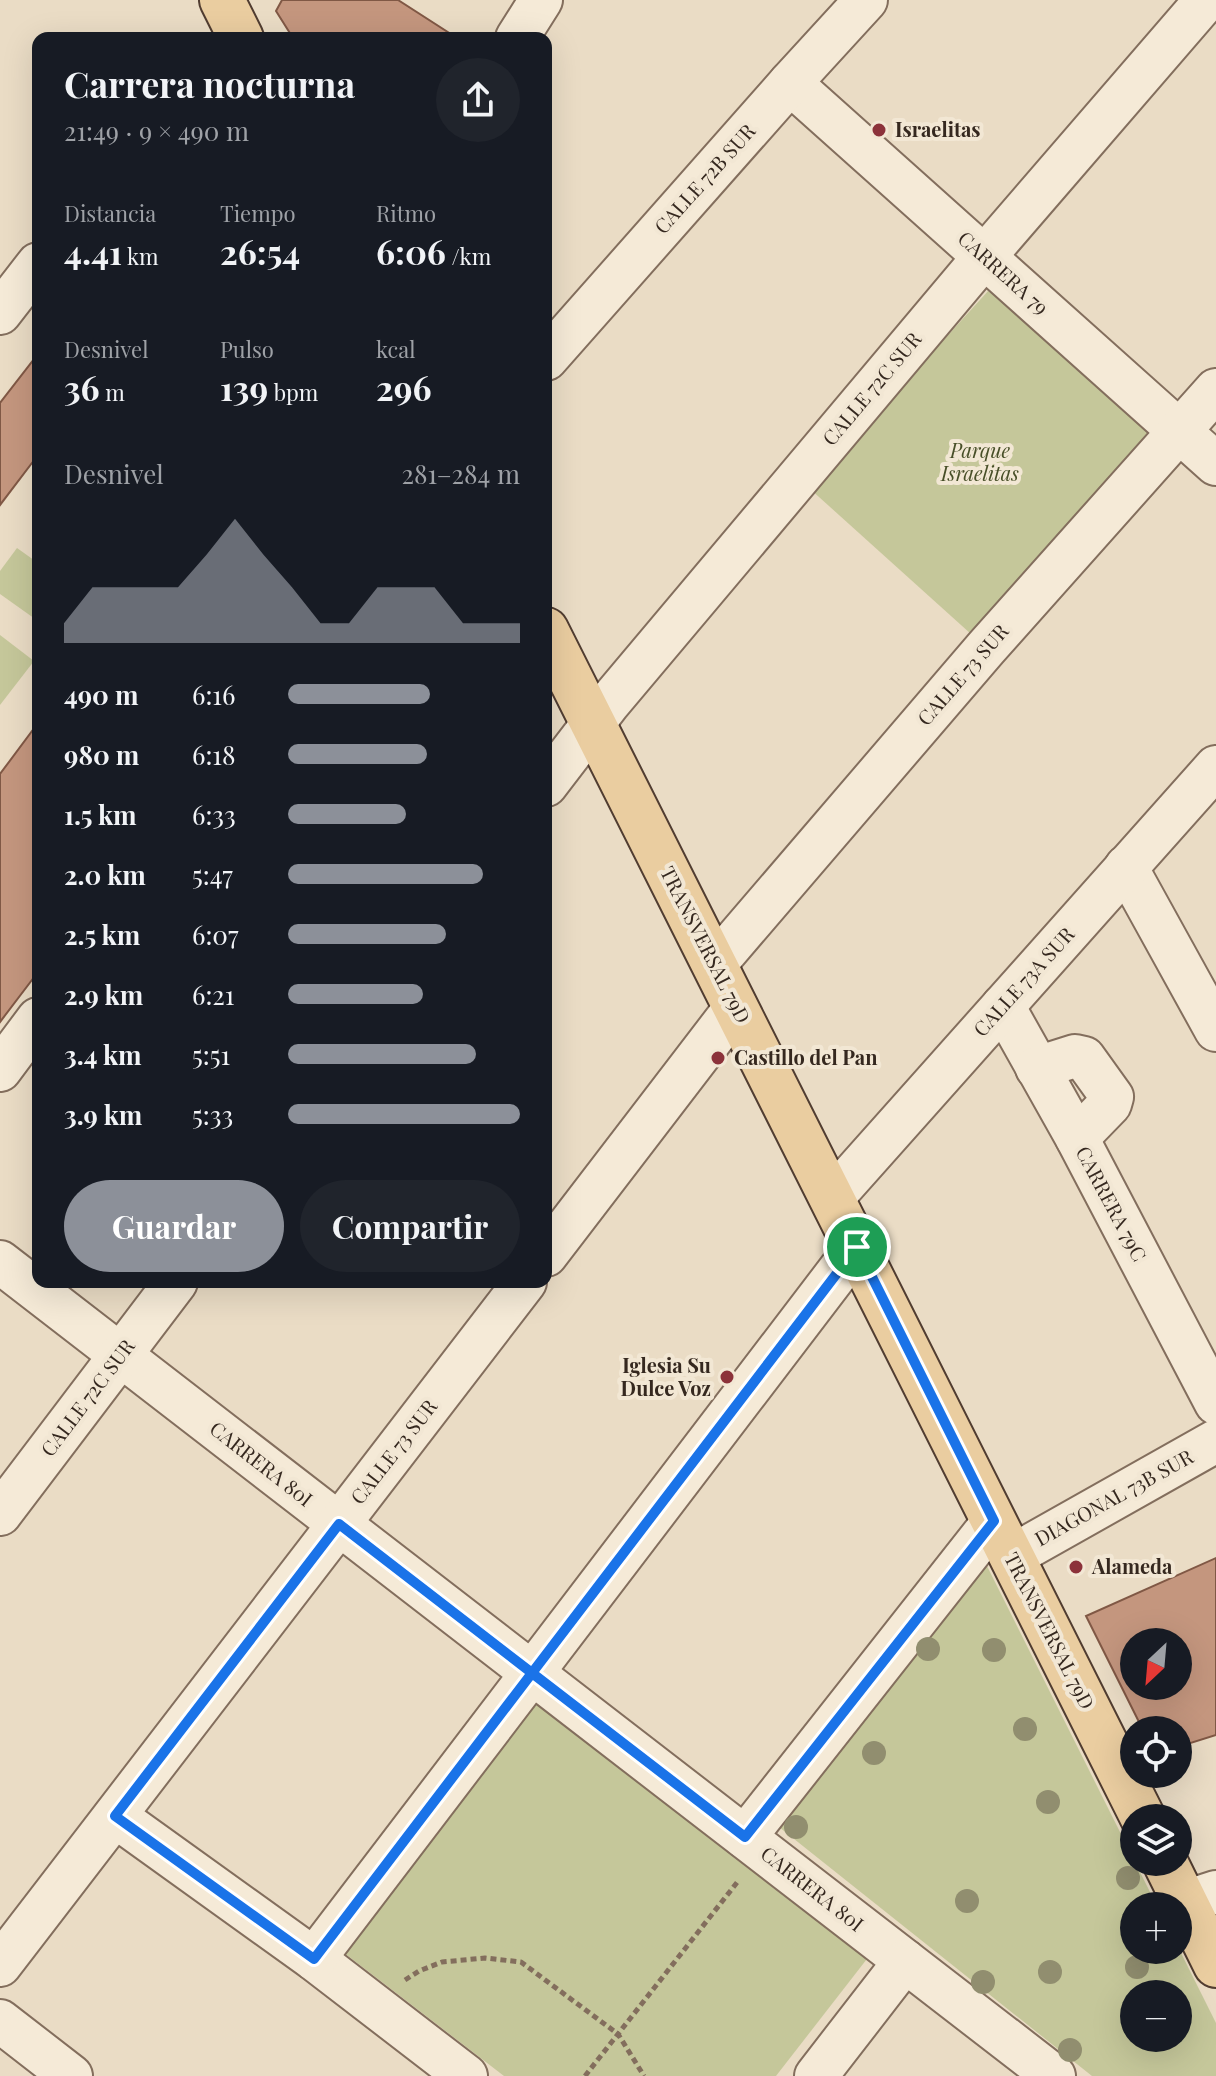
<!DOCTYPE html>
<html lang="es">
<head>
<meta charset="utf-8">
<style>
  body { margin:0; font-family:"Playfair Display",serif; background:#20242c; color:#f1f3f6; height:100vh; display:flex; flex-direction:column; font-size:30px; white-space:nowrap }
  * { box-sizing:border-box; margin:0 }
  p { font-size:26px; color:#9ea1a6 }
  .icon { flex:none; width:44px; height:44px; fill:none; stroke:currentColor; stroke-width:2; stroke-linecap:round; stroke-linejoin:round }
  .map { position:relative; flex:1; overflow:hidden }
  .drawer { position:absolute; left:32px; top:32px; width:520px; height:1256px; display:flex; flex-direction:column; background:#171b24; border-radius:16px; box-shadow:0 8px 32px #0002 }
  .drawer>* { flex:none }
  .needle { width:52px; rotate:206deg }
  .tools { position:absolute; left:1120px; top:1628px; display:grid; gap:16px }
  .tools a { display:grid; place-items:center; width:72px; height:72px; border-radius:50%; background:#171b24; box-shadow:0 8px 32px #0002; font-size:40px }
  .pin { position:absolute; display:grid; place-items:center; width:68px; height:68px; color:#fff; margin:-34px; border:4px solid #fff; border-radius:50%; box-shadow:0 2px 8px #0007 }
  .round { display:grid; place-items:center; flex:none; width:84px; height:84px; border-radius:42px; background:#20242c }
  .summary { display:flex; align-items:center; justify-content:space-between; height:136px; padding:0 32px }
  h1 { font-size:36px; font-weight:700; line-height:60px }
  .figures { display:grid; grid-template-columns:repeat(3,1fr); gap:12px; height:136px; padding:8px 32px }
  .figures div { display:grid; align-content:center }
  .figures b { font-size:34px; font-weight:700 }
  .figures small { font-size:22px; font-weight:400 }
  .figures p { font-size:22px }
  .chart { height:224px; padding:16px 32px }
  .chart p { display:flex; justify-content:space-between }
  .chart svg { width:100%; height:144px; margin-top:8px; fill:#8c9099; opacity:.7 }
  .button { display:flex; gap:16px; margin-top:auto; padding:16px 32px }
  .button a { flex:1; height:92px; border-radius:48px; background:#8c9099; color:#fff; font-size:32px; font-weight:700; line-height:92px; text-align:center }
  .button a+a { background:#20242c; color:#f1f3f6 }
  ul { padding:0 32px; list-style:none; font-size:26px }
  li { display:grid; grid-template-columns:128px 96px 1fr; align-items:center; height:60px }
  li i { height:20px; border-radius:10px; background:#8c9099 }
  .map>svg:first-child { display:block }
  .green { fill:#c5c79a; fill-rule:evenodd }
  .building { fill:#c4967e; stroke:#805845; stroke-width:2; fill-rule:evenodd }
  .lines { fill:none; stroke-linecap:round; stroke-linejoin:round }
  .minor-casing { stroke:#836e5d; stroke-width:46 }
  .major-casing { stroke:#513d31; stroke-width:48 }
  .path { stroke:#836e5d; stroke-width:5; stroke-dasharray:6 4; stroke-linecap:butt }
  .minor { stroke:#f5ead7; stroke-width:42 }
  .major { stroke:#eacda0; stroke-width:44 }
  .tree { fill:#918e6f }
  .route-casing { stroke:#fff; stroke-width:16 }
  .route { stroke:#1a73e8; stroke-width:10 }
  .poi-dot { fill:#8c323a; stroke:#f2e7d4; stroke-width:3 }
  .labels { text-anchor:middle; stroke-width:8; stroke-linejoin:round; paint-order:stroke }
  .poi-label { font-size:20px; font-weight:bold; fill:#35281f; stroke:#f2e7d4; text-anchor:start }
  .street-label { font-size:20px; fill:#35281f; stroke:#f2e7d4 }
  .park-label { font-size:20px; font-style:italic; fill:#484f28; stroke:#f2e7d4 }
</style>
</head>
<body>
<div class="map">
<svg width="1216" height="2076" viewBox="0 0 1216 2076">
  <rect width="100%" height="100%" fill="#eadcc5"/>
  <g class="green">
    <path d="M 989,290 L 1151,436 L 971,634 L 809,488 Z"/>
    <path d="M 17,548 L 38,563 L 38,621 L 0,594 L 0,571 Z"/>
    <path d="M 0,635 L 34,661 L 0,705 Z"/>
    <path d="M 982,1556 L 1157,1906 L 1134,1906 L 1134,1950 L 1178,1950 L 1178,1947 L 1216,2023 L 1216,2076 L 1092,2076 L 774,1823 ZM 1134,1994 L 1178,1994 L 1178,2038 L 1134,2038 Z"/>
    <path d="M 536,1696 L 870,1955 L 776,2076 L 504,2076 L 339,1949 Z"/>
  </g>
  <g class="building">
    <path d="M 282,0 L 398,0 L 457,38 L 293,38 L 276,11 Z"/>
    <path d="M 38,354 L 38,455 L 0,505 L 0,403 Z"/>
    <path d="M 38,723 L 38,972 L 0,1022 L 0,774 Z"/>
    <path d="M 1216,1558 L 1216,1735 L 1178,1747 L 1178,1730 L 1143,1730 L 1086,1616 ZM 1134,1642 L 1178,1642 L 1178,1686 L 1134,1686 Z"/>
  </g>
  <g class="lines">
    <defs>
      <g id="minor">
        <path d="M 517,38 L 541,0"/>
        <path d="M 790,83 L 1216,464"/>
        <path d="M 0,313 L 38,264"/>
        <path d="M 546,359 L 790,83 L 866,0"/>
        <path d="M 546,785 L 608,704 L 984,257 L 1206,0"/>
        <path d="M 1126,867 L 1216,1030"/>
        <path d="M 715,964 L 986,648 L 1216,390"/>
        <path d="M 1003,1006 L 1077,1138 L 1216,1403"/>
        <path d="M 1037,1068 L 1075,1056 L 1084,1058 L 1112,1097 L 1110,1104 L 1077,1138"/>
        <path d="M 0,1070 L 38,1019"/>
        <path d="M 832,1198 L 1216,767"/>
        <path d="M 546,1255 L 736,1007"/>
        <path d="M 0,1262 L 1054,2076"/>
        <path d="M 0,1514 L 176,1282"/>
        <path d="M 1012,1556 L 1216,1441"/>
        <path d="M 115,1816 L 314,1959 L 466,2076"/>
        <path d="M 745,1837 L 994,1521"/>
        <path d="M 1185,1902 L 1216,1892"/>
        <path d="M 314,1959 L 857,1247"/>
        <path d="M 0,1965 L 525,1282"/>
        <path d="M 0,2021 L 71,2076"/>
        <path d="M 816,2076 L 905,1961"/>
      </g>
      <g id="major">
        <path d="M 222,0 L 241,38"/>
        <path d="M 546,630 L 1143,1818"/>
        <path d="M 1165,1862 L 1216,1965"/>
      </g>
    </defs>
    <use href="#minor" class="minor-casing"/>
    <use href="#major" class="major-casing"/>
    <g class="path">
      <path d="M 405,1980 L 419,1971 L 442,1962 L 485,1958 L 521,1962 L 618,2034 L 644,2076"/>
      <path d="M 585,2076 L 739,1880"/>
    </g>
    <use href="#minor" class="minor"/>
    <use href="#major" class="major"/>
  </g>
  <g class="tree">
    <circle cx="928" cy="1649" r="12"/>
    <circle cx="994" cy="1650" r="12"/>
    <circle cx="1025" cy="1729" r="12"/>
    <circle cx="874" cy="1753" r="12"/>
    <circle cx="1048" cy="1802" r="12"/>
    <circle cx="796" cy="1827" r="12"/>
    <circle cx="1128" cy="1878" r="12"/>
    <circle cx="967" cy="1901" r="12"/>
    <circle cx="1137" cy="1967" r="12"/>
    <circle cx="1050" cy="1972" r="12"/>
    <circle cx="983" cy="1982" r="12"/>
    <circle cx="1070" cy="2050" r="12"/>
  </g>
  <g class="lines">
    <defs>
      <path id="route" d="M 857,1247 L 532,1673 L 339,1524 L 115,1816 L 314,1959 L 532,1673 L 745,1837 L 994,1521 L 857,1247"/>
    </defs>
    <use href="#route" class="route-casing"/>
    <use href="#route" class="route"/>
  </g>
  <g class="poi-dot">
    <circle cx="879" cy="130" r="8"/>
    <circle cx="718" cy="1058" r="8"/>
    <circle cx="727" cy="1377" r="8"/>
    <circle cx="1076" cy="1567" r="8"/>
  </g>
  <g class="labels">
    <g class="poi-label">
      <text x="895" y="137">Israelitas</text>
      <text x="734" y="1065">Castillo del Pan</text>
      <text x="711" y="1373" text-anchor="end">Iglesia Su<tspan x="711" dy="23">Dulce Voz</tspan></text>
      <text x="1092" y="1574">Alameda</text>
    </g>
    <g class="street-label">
      <text transform="translate(705 179) rotate(-48)" y="7">CALLE 72B SUR</text>
      <text transform="translate(1003 273) rotate(42)" y="7">CARRERA 79</text>
      <text transform="translate(872 389) rotate(-50)" y="7">CALLE 72C SUR</text>
      <text transform="translate(963 675) rotate(-49)" y="7">CALLE 73 SUR</text>
      <text transform="translate(705 945) rotate(63)" y="7">TRANSVERSAL 79D</text>
      <text transform="translate(1024 982) rotate(-48)" y="7">CALLE 73A SUR</text>
      <text transform="translate(1111 1204) rotate(62)" y="7">CARRERA 79C</text>
      <text transform="translate(88 1398) rotate(-53)" y="7">CALLE 72C SUR</text>
      <text transform="translate(394 1452) rotate(-52)" y="7">CALLE 73 SUR</text>
      <text transform="translate(261 1464) rotate(38)" y="7">CARRERA 80I</text>
      <text transform="translate(1114 1498) rotate(-29)" y="7">DIAGONAL 73B SUR</text>
      <text transform="translate(1049 1631) rotate(63)" y="7">TRANSVERSAL 79D</text>
      <text transform="translate(812 1889) rotate(38)" y="7">CARRERA 80I</text>
    </g>
    <g class="park-label">
      <text x="980" y="458">Parque<tspan x="980" dy="23">Israelitas</tspan></text>
    </g>
  </g>
</svg>
<div class="tools">
<a><svg class="needle" viewBox="-14 -14 28 28"><path d="M0-13l5 13h-10z" fill="#e53935"/><path d="M0 13l5-13h-10z" fill="#9ea1a6"/></svg></a>
<a><svg class="icon" aria-label="locate" viewBox="0 0 24 24"><circle cx="12" cy="12" r="6"/><path d="M12 2v4M12 18v4M2 12h4M18 12h4"/></svg></a>
<a><svg class="icon" aria-label="layers" viewBox="0 0 24 24"><path d="M12 4l9 5-9 5-9-5zM3 14l9 5 9-5"/></svg></a>
<a>+</a>
<a>−</a>
</div>
<div class="pin" style="left:857px;top:1247px;background:#1e9e55"><svg class="icon" aria-label="arrive" viewBox="0 0 24 24"><path d="M6 21V4h12l-3 4 3 4H6"/></svg></div>
<section class="drawer">
<div class="summary"><div><h1>Carrera nocturna</h1><p>21:49 · 9 × 490 m</p></div><a class="round"><svg class="icon" aria-label="share" viewBox="0 0 24 24"><path d="M12 15V3M7 8l5-5 5 5M5 13v7h14v-7"/></svg></a></div>
<div class="figures">
<div><p>Distancia</p><b>4.41<small> km</small></b></div>
<div><p>Tiempo</p><b>26:54</b></div>
<div><p>Ritmo</p><b>6:06<small> /km</small></b></div>
</div>
<div class="figures">
<div><p>Desnivel</p><b>36<small> m</small></b></div>
<div><p>Pulso</p><b>139<small> bpm</small></b></div>
<div><p>kcal</p><b>296</b></div>
</div>
<div class="chart"><p><span>Desnivel</span>281–284 m</p>
<svg viewBox="0 0 160 44" preserveAspectRatio="none"><path d="M0 44V38L10 27L20 27L30 27L40 27L50 17L60 6L70 17L80 27L90 38L100 38L110 27L120 27L130 27L140 38L150 38L160 38V44z"/></svg>
</div>
<ul>
<li><b>490 m</b>6:16<i style="width:61%"></i></li>
<li><b>980 m</b>6:18<i style="width:60%"></i></li>
<li><b>1.5 km</b>6:33<i style="width:51%"></i></li>
<li><b>2.0 km</b>5:47<i style="width:84%"></i></li>
<li><b>2.5 km</b>6:07<i style="width:68%"></i></li>
<li><b>2.9 km</b>6:21<i style="width:58%"></i></li>
<li><b>3.4 km</b>5:51<i style="width:81%"></i></li>
<li><b>3.9 km</b>5:33<i style="width:100%"></i></li>
</ul>
<div class="button"><a>Guardar</a><a>Compartir</a></div>
</section>
</div>
</body>
</html>
